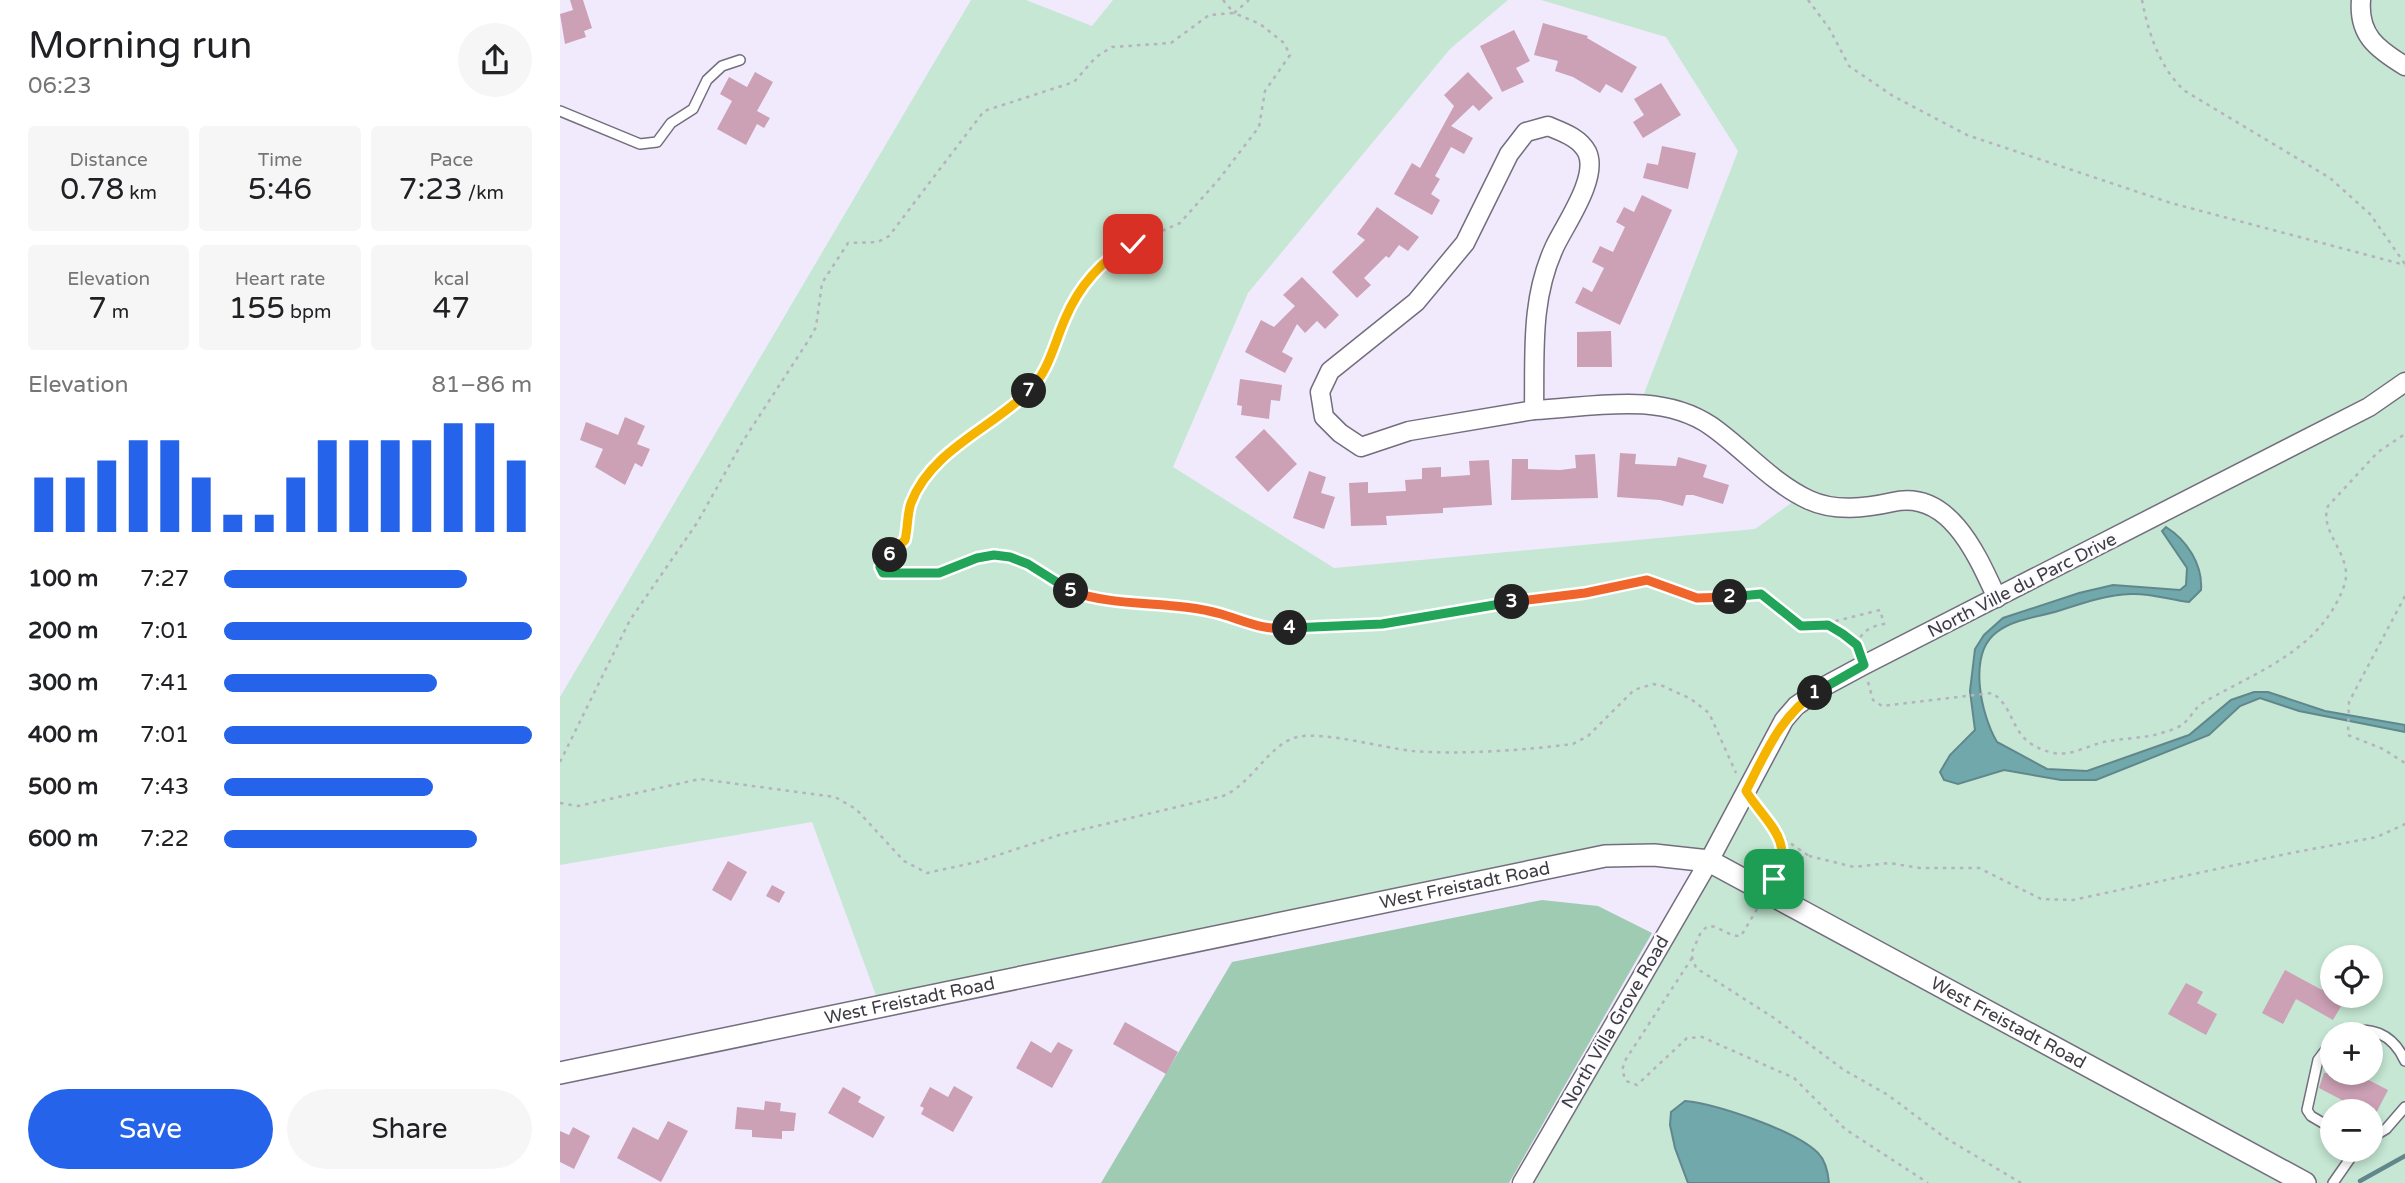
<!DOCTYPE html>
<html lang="en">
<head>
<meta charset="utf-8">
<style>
  body { margin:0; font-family:"Varela Round",sans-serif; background:#f6f6f6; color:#202124; height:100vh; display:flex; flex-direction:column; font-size:26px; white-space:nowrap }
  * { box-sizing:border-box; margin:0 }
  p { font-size:23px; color:#757577 }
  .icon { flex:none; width:38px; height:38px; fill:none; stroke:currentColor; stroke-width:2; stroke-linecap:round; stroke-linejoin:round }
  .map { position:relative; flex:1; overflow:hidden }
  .drawer { display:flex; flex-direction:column; background:#fff; width:560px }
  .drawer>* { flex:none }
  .buttons { position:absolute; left:1760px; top:945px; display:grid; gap:14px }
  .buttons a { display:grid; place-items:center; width:63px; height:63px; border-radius:50%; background:#fff; box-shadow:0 4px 10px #0003; font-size:35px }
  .pin { position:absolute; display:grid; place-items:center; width:60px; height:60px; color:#fff; margin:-30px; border-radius:14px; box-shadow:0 4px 10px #0006 }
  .km { position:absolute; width:35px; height:35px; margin:-18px; border-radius:50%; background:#222; color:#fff; font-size:19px; line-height:35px; text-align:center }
  .round { display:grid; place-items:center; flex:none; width:74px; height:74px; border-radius:37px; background:#f6f6f6 }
  .summary { display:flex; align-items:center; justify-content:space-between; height:119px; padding:0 28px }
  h1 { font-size:38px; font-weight:600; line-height:52px }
  .stats { display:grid; grid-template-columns:repeat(3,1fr); gap:10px; height:119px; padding:7px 28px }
  .stats div { display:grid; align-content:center; border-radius:7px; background:#f6f6f6; text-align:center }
  .stats b { font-size:30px; font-weight:600 }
  .stats small { font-size:19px; font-weight:400 }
  .stats p { font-size:19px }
  .chart { height:196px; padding:14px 28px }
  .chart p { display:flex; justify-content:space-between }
  .chart svg { width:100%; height:126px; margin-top:7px; stroke:#2563eb; stroke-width:6 }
  .action { display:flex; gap:14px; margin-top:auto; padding:14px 28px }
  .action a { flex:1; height:80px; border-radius:42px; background:#2563eb; color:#fff; font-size:28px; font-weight:600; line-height:80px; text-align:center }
  .action a+a { background:#f6f6f6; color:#202124 }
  ul { padding:0 28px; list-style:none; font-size:23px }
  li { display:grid; grid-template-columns:112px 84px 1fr; align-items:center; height:52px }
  li i { height:18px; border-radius:9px; background:#2563eb }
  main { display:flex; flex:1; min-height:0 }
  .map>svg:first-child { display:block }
  .green { fill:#c5e7d3; fill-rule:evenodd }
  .forest { fill:#9fcbb2 }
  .water { fill:#70a8ac; stroke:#61878c; stroke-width:2 }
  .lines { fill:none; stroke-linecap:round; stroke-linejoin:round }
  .stream { stroke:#61878c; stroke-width:4.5 }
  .building { fill:#cca0b5 }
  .service-casing { stroke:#736d7d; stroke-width:12 }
  .minor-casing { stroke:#736d7d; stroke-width:21 }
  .tertiary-casing { stroke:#736d7d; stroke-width:24 }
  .path { stroke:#b7b1c0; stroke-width:2.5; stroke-dasharray:3.5 5; stroke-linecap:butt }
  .service { stroke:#fff; stroke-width:9 }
  .minor { stroke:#fff; stroke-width:18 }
  .tertiary { stroke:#fff; stroke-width:21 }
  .split-1-casing { stroke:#fff; stroke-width:14 }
  .split-2-casing { stroke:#fff; stroke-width:14 }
  .split-3-casing { stroke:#fff; stroke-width:14 }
  .split-4-casing { stroke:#fff; stroke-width:14 }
  .split-5-casing { stroke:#fff; stroke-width:14 }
  .split-6-casing { stroke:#fff; stroke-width:14 }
  .split-7-casing { stroke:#fff; stroke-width:14 }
  .split-8-casing { stroke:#fff; stroke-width:14 }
  .split-1 { stroke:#f5b400; stroke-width:9 }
  .split-2 { stroke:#22a559; stroke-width:9 }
  .split-3 { stroke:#f0652b; stroke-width:9 }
  .split-4 { stroke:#22a559; stroke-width:9 }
  .split-5 { stroke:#f0652b; stroke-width:9 }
  .split-6 { stroke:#22a559; stroke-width:9 }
  .split-7 { stroke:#f5b400; stroke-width:9 }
  .split-8 { stroke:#f5b400; stroke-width:9 }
  .labels { text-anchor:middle; stroke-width:5; stroke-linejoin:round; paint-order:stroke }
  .street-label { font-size:18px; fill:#3e3b43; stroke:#fbfafe }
</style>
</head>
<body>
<main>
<section class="drawer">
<div class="summary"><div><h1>Morning run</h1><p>06:23</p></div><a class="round"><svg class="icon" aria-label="share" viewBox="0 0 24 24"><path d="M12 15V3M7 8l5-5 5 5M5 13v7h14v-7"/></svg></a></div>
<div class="stats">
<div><p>Distance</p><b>0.78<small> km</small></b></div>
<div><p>Time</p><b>5:46</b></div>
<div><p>Pace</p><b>7:23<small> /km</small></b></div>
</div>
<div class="stats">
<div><p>Elevation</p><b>7<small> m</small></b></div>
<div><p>Heart rate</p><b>155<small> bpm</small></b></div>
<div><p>kcal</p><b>47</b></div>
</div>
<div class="chart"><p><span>Elevation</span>81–86 m</p>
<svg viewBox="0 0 160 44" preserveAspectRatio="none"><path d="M5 44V25M15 44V25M25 44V19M35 44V12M45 44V12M55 44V25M65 44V38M75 44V38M85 44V25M95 44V12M105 44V12M115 44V12M125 44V12M135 44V6M145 44V6M155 44V19"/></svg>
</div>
<ul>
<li><b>100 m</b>7:27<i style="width:79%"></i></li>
<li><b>200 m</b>7:01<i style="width:100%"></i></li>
<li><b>300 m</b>7:41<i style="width:69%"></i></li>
<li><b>400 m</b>7:01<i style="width:100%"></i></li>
<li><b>500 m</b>7:43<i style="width:68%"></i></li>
<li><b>600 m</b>7:22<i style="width:82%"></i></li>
</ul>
<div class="action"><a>Save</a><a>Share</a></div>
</section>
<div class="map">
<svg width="1845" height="1183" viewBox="0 0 1845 1183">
  <rect width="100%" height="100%" fill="#f1eafd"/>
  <path class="green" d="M 411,0 L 466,0 L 532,26 L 553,0 L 948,0 L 890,49 L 688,293 L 613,467 L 774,568 L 1195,529 L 1241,496 L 1151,426 L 1080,404 L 1178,151 L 1106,37 L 981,0 L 1845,0 L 1845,1183 L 962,1183 L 1148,862 L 1094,855 L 317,998 L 252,822 L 0,865 L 0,697 ZM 1773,957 L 1811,957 L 1811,996 L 1773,996 ZM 1773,1034 L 1811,1034 L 1811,1073 L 1773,1073 ZM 1773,1111 L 1811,1111 L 1811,1150 L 1773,1150 Z"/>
  <path class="forest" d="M 982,900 L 1038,906 L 1092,933 L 949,1183 L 541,1183 L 672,962 Z"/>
  <g class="water">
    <path d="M 1606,527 C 1627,540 1643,565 1641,590 L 1629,602 C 1610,600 1591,593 1571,594 C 1545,595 1523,603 1498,611 C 1478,617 1454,619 1437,632 C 1407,654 1421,715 1437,742 L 1487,769 L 1527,771 L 1629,735 L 1671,700 L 1694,692 L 1708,692 L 1765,711 L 1845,725 L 1845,732 L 1739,711 L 1700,698 L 1680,706 L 1649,735 L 1536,780 L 1501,780 L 1444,770 L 1398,784 L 1384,780 L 1380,772 L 1390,755 L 1415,730 L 1410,691 L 1415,649 L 1424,635 L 1443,618 L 1519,593 L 1553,585 L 1620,590 L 1626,585 L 1627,568 L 1602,531 Z"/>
    <path d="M 1125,1101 C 1156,1104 1235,1130 1258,1153 C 1266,1161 1268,1172 1269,1183 L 1128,1183 L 1115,1148 L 1110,1125 L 1111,1112 Z"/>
  </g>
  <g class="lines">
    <path class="stream" d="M 1800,1181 L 1845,1156"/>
  </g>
  <g class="building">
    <path d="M 10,0 L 23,0 L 32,28 L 24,31 L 26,37 L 5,44 L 0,14 L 13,10 Z"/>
    <path d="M 983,23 L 1028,36 L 1027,38 L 1077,67 L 1062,93 L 1046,84 L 1040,93 L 1013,77 L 995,71 L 998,61 L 974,55 Z"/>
    <path d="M 954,30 L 970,61 L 956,68 L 964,82 L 942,92 L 920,46 Z"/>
    <path d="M 195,72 L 213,82 L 197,111 L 210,118 L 204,128 L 197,124 L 186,145 L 157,129 L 172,101 L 160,94 L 169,77 L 187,87 Z"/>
    <path d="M 908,72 L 933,98 L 919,111 L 913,105 L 891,126 L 913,138 L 904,154 L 891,147 L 875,176 L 880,179 L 871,194 L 880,200 L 872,215 L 834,194 L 852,163 L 860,168 L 894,106 L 884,95 Z"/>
    <path d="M 1101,83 L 1121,115 L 1083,138 L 1073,122 L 1084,115 L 1074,99 Z"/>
    <path d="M 1102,146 L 1136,153 L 1128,189 L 1083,178 L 1087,163 L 1098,165 Z"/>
    <path d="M 1082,195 L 1112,210 L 1060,325 L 1015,303 L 1023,287 L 1032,292 L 1044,268 L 1032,262 L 1040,246 L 1053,252 L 1065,227 L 1056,222 L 1064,207 L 1074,212 Z"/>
    <path d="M 817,207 L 859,237 L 848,251 L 839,245 L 829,258 L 826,256 L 804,278 L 811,285 L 797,298 L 772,272 L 805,240 L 797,234 Z"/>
    <path d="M 742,277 L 779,315 L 765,329 L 757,321 L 745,333 L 737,324 L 722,352 L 733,358 L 725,373 L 685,352 L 701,320 L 714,327 L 735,306 L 723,295 Z"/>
    <path d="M 1051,331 L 1052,367 L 1017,367 L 1017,332 Z"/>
    <path d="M 680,379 L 722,385 L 720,401 L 711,400 L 709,419 L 681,415 L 682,406 L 677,405 Z"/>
    <path d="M 65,417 L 85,426 L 77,444 L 90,449 L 82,467 L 75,463 L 65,485 L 35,467 L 43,449 L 20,440 L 26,422 L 58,435 Z"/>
    <path d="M 704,429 L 737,464 L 708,492 L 675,457 Z"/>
    <path d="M 1060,453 L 1076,454 L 1075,464 L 1116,466 L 1118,457 L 1147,465 L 1143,477 L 1169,485 L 1163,504 L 1133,495 L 1126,495 L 1123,506 L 1100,500 L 1057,497 Z"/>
    <path d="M 1035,454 L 1038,498 L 951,500 L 952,459 L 968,459 L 968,469 L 1000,470 L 1016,468 L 1015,455 Z"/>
    <path d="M 929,460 L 932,505 L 883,508 L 883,513 L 826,516 L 827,525 L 791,526 L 789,483 L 808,482 L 808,493 L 846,491 L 845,480 L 862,479 L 862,468 L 881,467 L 881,477 L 910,475 L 909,461 Z"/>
    <path d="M 749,471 L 766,477 L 761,493 L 775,497 L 764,529 L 733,518 Z"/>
    <path d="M 168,861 L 187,872 L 171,901 L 152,890 Z"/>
    <path d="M 212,885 L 225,892 L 219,903 L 206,896 Z"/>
    <path d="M 1725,970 L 1762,990 L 1773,971 L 1773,996 L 1787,996 L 1773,1020 L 1736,999 L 1723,1024 L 1702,1013 Z"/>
    <path d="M 1626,983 L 1643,992 L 1637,1003 L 1657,1014 L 1646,1035 L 1608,1014 Z"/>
    <path d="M 565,1022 L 618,1052 L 606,1074 L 553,1044 Z"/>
    <path d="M 471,1041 L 491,1053 L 498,1042 L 513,1050 L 492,1088 L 456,1068 Z"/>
    <path d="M 1764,1073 L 1795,1073 L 1828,1090 L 1814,1117 L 1811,1111 L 1803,1111 L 1759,1088 Z"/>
    <path d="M 394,1086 L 413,1097 L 393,1132 L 361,1114 L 364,1108 L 360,1106 L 370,1087 L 388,1097 Z"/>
    <path d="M 283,1087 L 301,1097 L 298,1102 L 325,1117 L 313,1138 L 268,1113 Z"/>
    <path d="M 205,1101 L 221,1103 L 220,1111 L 236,1113 L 234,1131 L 222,1131 L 222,1139 L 192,1137 L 192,1130 L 175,1129 L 177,1107 L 204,1110 Z"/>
    <path d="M 108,1121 L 128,1131 L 101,1182 L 57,1158 L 73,1127 L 98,1140 Z"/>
    <path d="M 13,1127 L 30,1136 L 14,1169 L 0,1162 L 0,1131 L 9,1135 Z"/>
  </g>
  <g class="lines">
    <defs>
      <g id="service">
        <path d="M 0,111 L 80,144 L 97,142 L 111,123 L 133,109 L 147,80 L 162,66 L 180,60"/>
        <path d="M 1782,1034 C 1810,1024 1833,1034 1845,1061"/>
        <path d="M 1773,1040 L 1758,1060 L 1747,1110 L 1751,1116 L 1773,1129"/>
        <path d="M 1811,1138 L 1826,1129 L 1845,1107"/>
        <path d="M 1773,1183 L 1796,1150"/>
      </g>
      <g id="minor">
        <path d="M 1801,0 C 1798,35 1817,49 1845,66"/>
        <path d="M 988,126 C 1002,132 1019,137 1027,152 C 1039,177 1006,223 995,246 C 970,299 975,353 974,410 L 849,431 L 801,447 L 780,433 L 764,417 L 760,392 L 770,371 L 856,302 L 905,243 L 949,154 L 966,132 Z"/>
        <path d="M 974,410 C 1033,407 1100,391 1151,426 C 1184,449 1212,483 1249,500 C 1275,512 1306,508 1333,502 C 1390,489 1418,557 1437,598"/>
        <path d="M 962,1183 L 1149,861 L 1224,720 L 1236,706 L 1265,686 L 1304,665 L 1809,407 L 1845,382"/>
      </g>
      <g id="tertiary">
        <path id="s1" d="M 0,1073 L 1045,856 L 1094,855 L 1149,861 L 1745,1183"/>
      </g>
    </defs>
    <use href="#service" class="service-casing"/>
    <use href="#minor" class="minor-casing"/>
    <use href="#tertiary" class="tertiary-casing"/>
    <g class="path">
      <path d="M 663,0 L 674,13 L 689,0"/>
      <path d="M 1248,0 L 1269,28 L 1289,66 L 1333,96 L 1407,135 L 1611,203 L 1845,265"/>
      <path d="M 1582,0 C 1588,32 1600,69 1625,91 L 1770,178 L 1810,214 L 1845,264"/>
      <path d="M 1845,596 L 1789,702 L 1788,735 L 1823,749 L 1845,763"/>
      <path d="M 1268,625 L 1297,645"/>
      <path d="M 1308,682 L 1313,700 L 1322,706 L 1432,693 C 1459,710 1447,743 1494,753 C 1509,756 1526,747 1540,743 C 1559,738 1580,739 1598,734 C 1605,732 1617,729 1623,724 C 1631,718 1634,708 1644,702 C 1698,671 1761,650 1784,586 C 1795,556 1758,533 1768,506 L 1818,452 L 1845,434"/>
      <path d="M 0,762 L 70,620 L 137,523 L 183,441 L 250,338 L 256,327 L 262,283 L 288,243 L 318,242 L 329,236 L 424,111 L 514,82 L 536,57 L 552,47 L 611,43 L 649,15 L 674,13 L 700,24 L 724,43 L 730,55 L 705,91 L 699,127 L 660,178 L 620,223 L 559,250 L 544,262 L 516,297 L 505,317 L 482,376 L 465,395 L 399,445 L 367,476 L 352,499 L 345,540 L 322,562 L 321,571 L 329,574 L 379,573 L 417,558 L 450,557 L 522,594 L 624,605 L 709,628 L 822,624 L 933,604 L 1025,593 L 1087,580 L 1137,598 L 1201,594 L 1216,602 L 1232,621 L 1252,627 L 1320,610 L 1324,624 C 1310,626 1296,634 1299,649"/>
      <path d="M 0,803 L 18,806 L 140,779 L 275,797 L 296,809 L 344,861 L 367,873 L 417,862 L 499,835 L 663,796 C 692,784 709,744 737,737 C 764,731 823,748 853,751 C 900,755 965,750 1013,744 L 1028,736 L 1074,690 L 1093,684 L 1103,686 L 1131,699 L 1149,713 L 1176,773"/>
      <path d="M 1196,806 C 1213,830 1234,846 1216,876"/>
      <path d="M 1217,834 L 1249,856"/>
      <path d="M 1224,862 L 1249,856 L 1294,867 L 1329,863 L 1360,868 L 1419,868 L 1481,899 L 1513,900 L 1731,853 L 1817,837 L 1845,824"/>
      <path d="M 1197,909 L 1181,936 C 1169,937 1160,926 1148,926 L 1141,932 L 1131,954 L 1136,968 L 1214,1018 L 1284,1070 L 1328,1095 L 1384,1137 L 1461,1183"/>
      <path d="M 1132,958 L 1066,1059 L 1062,1070 L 1066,1081 L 1077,1085 L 1127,1038 L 1142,1037 L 1234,1078 L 1285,1129 L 1368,1183"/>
    </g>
    <use href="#service" class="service"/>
    <use href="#minor" class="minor"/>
    <use href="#tertiary" class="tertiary"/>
  </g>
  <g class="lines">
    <defs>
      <path id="split-1" d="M 1214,879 C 1237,841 1205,822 1186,791 C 1205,754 1220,717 1255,693"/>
      <path id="split-2" d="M 1170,597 L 1201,594 L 1241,626 L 1268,625 L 1283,634 L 1297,645 L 1304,665 L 1255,693"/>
      <path id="split-3" d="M 952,602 L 1025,593 L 1087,580 L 1137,598 L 1170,597"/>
      <path id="split-4" d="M 730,628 L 822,624 L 952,602"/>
      <path id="split-5" d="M 511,591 C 556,608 613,600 661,614 C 685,621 704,631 730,628"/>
      <path id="split-6" d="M 330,555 L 320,567 L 323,573 L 379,573 L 417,558 L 434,555 L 450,557 L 468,564 L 511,591"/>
      <path id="split-7" d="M 330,555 L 345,540 C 348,528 347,514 351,503 C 371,450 432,428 469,391"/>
      <path id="split-8" d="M 469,391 C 489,371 494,344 505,319 C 518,288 542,258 573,244"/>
    </defs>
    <use href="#split-1" class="split-1-casing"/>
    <use href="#split-2" class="split-2-casing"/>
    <use href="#split-3" class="split-3-casing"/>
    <use href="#split-4" class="split-4-casing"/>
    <use href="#split-5" class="split-5-casing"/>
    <use href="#split-6" class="split-6-casing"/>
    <use href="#split-7" class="split-7-casing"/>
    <use href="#split-8" class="split-8-casing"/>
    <use href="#split-1" class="split-1"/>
    <use href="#split-2" class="split-2"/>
    <use href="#split-3" class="split-3"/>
    <use href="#split-4" class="split-4"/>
    <use href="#split-5" class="split-5"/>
    <use href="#split-6" class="split-6"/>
    <use href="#split-7" class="split-7"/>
    <use href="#split-8" class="split-8"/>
  </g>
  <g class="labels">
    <g class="street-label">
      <text transform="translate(1462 585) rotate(-27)" y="6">North Ville du Parc Drive</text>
      <text dy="6" stroke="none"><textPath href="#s1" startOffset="924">West Freistadt Road</textPath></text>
      <text dy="6" stroke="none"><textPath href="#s1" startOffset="357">West Freistadt Road</textPath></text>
      <text transform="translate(1055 1022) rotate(-60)" y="6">North Villa Grove Road</text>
      <text dy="6" stroke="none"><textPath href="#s1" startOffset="1512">West Freistadt Road</textPath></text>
    </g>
  </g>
</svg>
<div class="buttons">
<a><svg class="icon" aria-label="locate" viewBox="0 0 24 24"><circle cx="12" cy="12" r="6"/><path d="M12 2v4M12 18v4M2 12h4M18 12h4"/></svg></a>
<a>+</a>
<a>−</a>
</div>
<div class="pin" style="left:1214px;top:879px;background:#1e9e55"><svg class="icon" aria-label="arrive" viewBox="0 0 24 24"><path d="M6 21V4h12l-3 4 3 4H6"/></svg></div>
<div class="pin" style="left:573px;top:244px;background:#d93025"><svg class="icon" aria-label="check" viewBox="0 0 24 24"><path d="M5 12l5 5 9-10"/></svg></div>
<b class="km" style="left:1255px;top:693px">1</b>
<b class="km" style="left:1170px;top:597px">2</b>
<b class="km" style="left:952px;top:602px">3</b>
<b class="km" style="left:730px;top:628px">4</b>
<b class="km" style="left:511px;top:591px">5</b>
<b class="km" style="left:330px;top:555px">6</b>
<b class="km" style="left:469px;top:391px">7</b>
</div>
</main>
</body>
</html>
